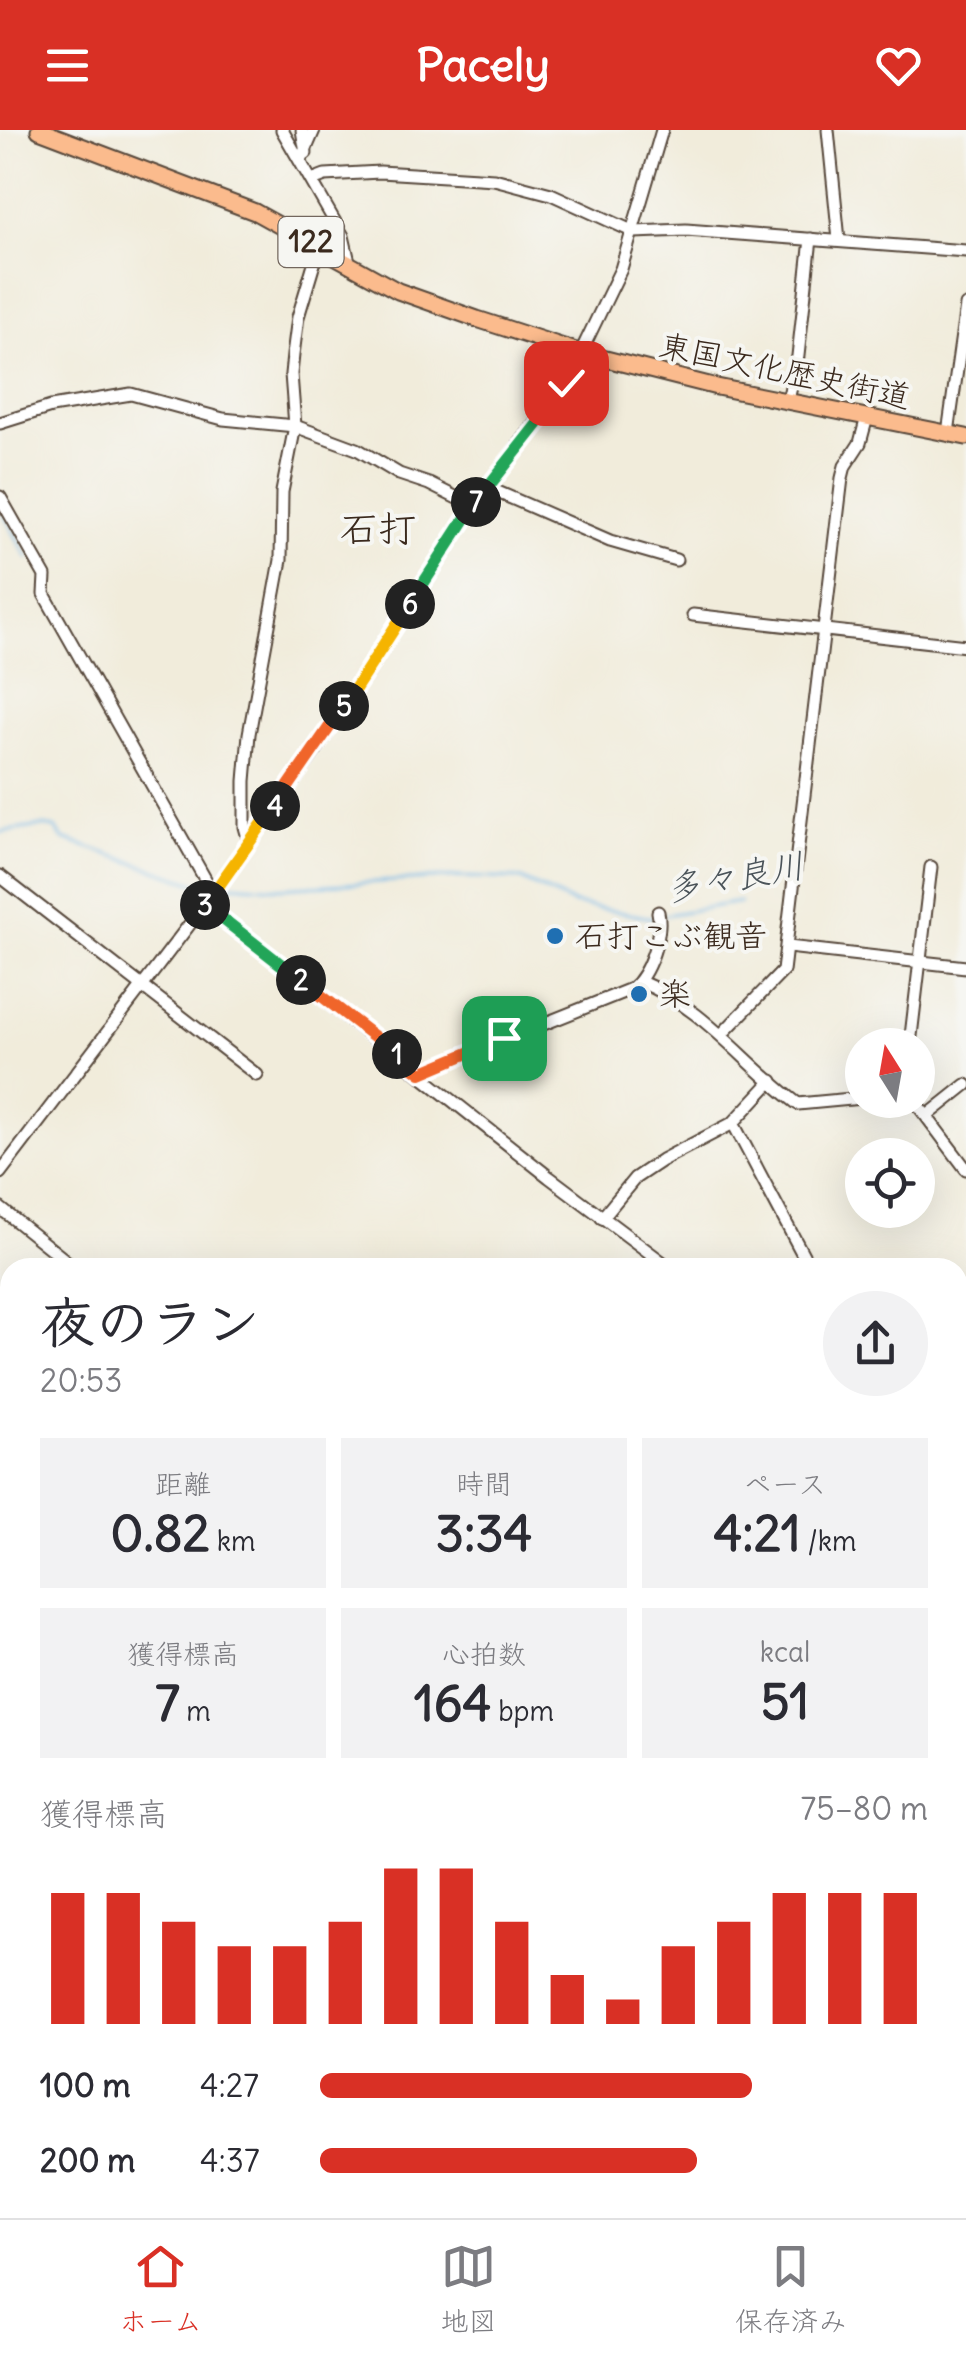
<!DOCTYPE html>
<html lang="ja">
<head>
<meta charset="utf-8">
<style>
  body { margin:0; font-family:Delius,"Klee One",sans-serif; background:#f2f2f3; color:#2b2b33; height:100vh; display:flex; flex-direction:column; font-size:38px; white-space:nowrap }
  * { box-sizing:border-box; margin:0 }
  p { font-size:32px; color:#7c7c81 }
  .icon { flex:none; width:55px; height:55px; fill:none; stroke:currentColor; stroke-width:2; stroke-linecap:round; stroke-linejoin:round }
  .map { position:relative; flex:1; overflow:hidden }
  .side { position:absolute; left:0px; top:1128px; width:968px; height:962px; display:flex; flex-direction:column; background:#fff; border-radius:30px 30px 0 0; box-shadow:0 10px 40px #0002 }
  .side>* { flex:none }
  .needle { width:65px; rotate:349deg }
  .controls { position:absolute; left:845px; top:898px; display:grid; gap:20px }
  .controls a { display:grid; place-items:center; width:90px; height:90px; border-radius:50%; background:#fff; box-shadow:0 10px 40px #0002; font-size:50px }
  .pin { position:absolute; display:grid; place-items:center; width:85px; height:85px; color:#fff; margin:-42px; border-radius:20px; box-shadow:0 5px 15px #0006 }
  .km { position:absolute; width:50px; height:50px; margin:-25px; border-radius:50%; background:#222; color:#fff; font-size:28px; line-height:50px; text-align:center }
  .round { display:grid; place-items:center; flex:none; width:105px; height:105px; border-radius:52px; background:#f2f2f3 }
  .overview { display:flex; align-items:center; justify-content:space-between; height:170px; padding:0 40px }
  h1 { font-size:55px; font-weight:700; line-height:75px }
  .figures { display:grid; grid-template-columns:repeat(3,1fr); gap:15px; height:170px; padding:10px 40px }
  .figures div { display:grid; align-content:center; border-radius:0px; background:#f2f2f3; text-align:center }
  .figures b { font-size:50px; font-weight:700 }
  .figures small { font-size:28px; font-weight:400 }
  .figures p { font-size:28px }
  .chart { height:280px; padding:20px 40px }
  .chart p { display:flex; justify-content:space-between }
  .chart svg { width:100%; height:180px; margin-top:10px; stroke:#d93025; stroke-width:6 }
  ul { padding:0 40px; list-style:none; font-size:32px }
  li { display:grid; grid-template-columns:160px 120px 1fr; align-items:center; height:75px }
  li i { height:25px; border-radius:12px; background:#d93025 }
  header { display:flex; justify-content:space-between; align-items:center; height:130px; padding:0 40px; background:#d93025; color:#fff; font-size:45px; font-weight:700 }
  .menu { display:flex; justify-content:space-around; align-items:center; height:140px; border-top:2px solid #e1e1e2; background:#fff; font-size:28px; color:#7c7c81 }
  .menu a { display:grid; justify-items:center; gap:5px }
  .menu .current { color:#d93025 }
  .map>svg:first-child { display:block }
  .lines { fill:none; stroke-linecap:round; stroke-linejoin:round }
  .stream { stroke:#6fb6e6; stroke-width:2.5 }
  .minor-casing { stroke:#56473a; stroke-width:15 }
  .highway-casing { stroke:#56473a; stroke-width:19 }
  .minor { stroke:#fff; stroke-width:11 }
  .highway { stroke:#fbbb8d; stroke-width:15 }
  .rail { stroke:#3b2a1e; stroke-width:2.5 }
  .split-1-casing { stroke:#fff; stroke-width:20 }
  .split-2-casing { stroke:#fff; stroke-width:20 }
  .split-3-casing { stroke:#fff; stroke-width:20 }
  .split-4-casing { stroke:#fff; stroke-width:20 }
  .split-5-casing { stroke:#fff; stroke-width:20 }
  .split-6-casing { stroke:#fff; stroke-width:20 }
  .split-7-casing { stroke:#fff; stroke-width:20 }
  .split-8-casing { stroke:#fff; stroke-width:20 }
  .split-9-casing { stroke:#fff; stroke-width:20 }
  .split-1 { stroke:#f0652b; stroke-width:12 }
  .split-2 { stroke:#f0652b; stroke-width:12 }
  .split-3 { stroke:#22a559; stroke-width:12 }
  .split-4 { stroke:#f5b400; stroke-width:12 }
  .split-5 { stroke:#f0652b; stroke-width:12 }
  .split-6 { stroke:#f5b400; stroke-width:12 }
  .split-7 { stroke:#22a559; stroke-width:12 }
  .split-8 { stroke:#22a559; stroke-width:12 }
  .split-9 { stroke:#f5b400; stroke-width:12 }
  .poi-dot { fill:#1f6fb2; stroke:#f6f6f2; stroke-width:4 }
  .labels { text-anchor:middle; stroke-width:8; stroke-linejoin:round; paint-order:stroke }
  .shield { fill:#f6f6f2; stroke:#73675e; stroke-width:2.5 }
  .shield-label { font-size:30px; font-weight:bold; fill:#3b2a1e }
  .street-label { font-size:32px; fill:#3b2a1e; stroke:#f6f6f2 }
  .poi-label { font-size:32px; fill:#3b2a1e; stroke:#f6f6f2; text-anchor:start }
  .water-label { font-size:35px; font-style:italic; fill:#4b545a; stroke:#f6f6f2 }
  .quarter-label { font-size:38px; fill:#3b2a1e; stroke:#f6f6f2 }
</style>
</head>
<body>
<header><svg class="icon" aria-label="menu" viewBox="0 0 24 24"><path d="M4 6h16M4 12h16M4 18h16"/></svg>Pacely<svg class="icon" aria-label="heart" viewBox="0 0 24 24"><path d="M12 20l-8-8c-3-5 5-10 8-4 3-6 11-1 8 4z"/></svg></header>
<div class="map">
<svg width="966" height="2088" viewBox="0 0 966 2088">
  <rect width="100%" height="100%" fill="#f6f6f2"/>
  <filter id="ink" filterUnits="userSpaceOnUse"><feTurbulence type="fractalNoise" baseFrequency=".01" numOctaves="2"/><feDisplacementMap in="SourceGraphic" scale="20" xChannelSelector="R" yChannelSelector="G"/><feConvolveMatrix kernelMatrix="1 2 1 2 8 2 1 2 1" color-interpolation-filters="sRGB"/></filter>
  <filter id="wash" filterUnits="userSpaceOnUse"><feTurbulence type="fractalNoise" baseFrequency=".0048" numOctaves="4" result="noise"/><feDisplacementMap in="SourceGraphic" scale="40" xChannelSelector="R" yChannelSelector="G"/><feGaussianBlur stdDeviation="2.25" result="paint"/><feColorMatrix in="noise" values="0 0 0 0 0 0 0 0 0 0 0 0 0 0 0 0 0 1.4 0 .05"/><feComposite in="paint" operator="in"/></filter>
  <g filter="url(#wash)">
    <rect width="100%" height="100%" fill="#f1ecdb"/>
    <g class="lines">
      <g class="stream">
        <path d="M 3,383 L 28,428"/>
        <path d="M 0,702 L 43,696 L 55,698 L 63,709 L 201,755"/>
        <path d="M 221,766 L 233,754 L 277,758 L 460,747 L 521,749 L 574,774 L 652,788"/>
        <path d="M 665,785 L 740,772"/>
        <path d="M 0,1176 L 10,1180"/>
        <path d="M 958,1492 L 966,1497"/>
        <path d="M 958,1716 L 966,1721"/>
        <path d="M 0,1763 L 10,1763"/>
        <path d="M 571,2080 L 576,2088"/>
      </g>
    </g>
  </g>
  <g filter="url(#ink)">
    <g class="lines">
      <defs>
        <g id="minor">
          <path d="M 282,0 L 343,106 L 350,136"/>
          <path d="M 302,0 L 306,23"/>
          <path d="M 828,0 L 839,110"/>
          <path d="M 301,30 L 314,0"/>
          <path d="M 312,50 L 325,45 L 380,42 L 494,49 L 551,64 L 634,102 L 686,100 L 966,121"/>
          <path d="M 788,270 L 798,226 L 811,109"/>
          <path d="M 0,293 L 51,277 L 131,264 L 223,289 L 295,296 L 357,319 L 399,344 L 429,354 L 473,376"/>
          <path d="M 948,303 L 966,176"/>
          <path d="M 486,357 L 610,411 L 676,430"/>
          <path d="M 0,367 L 45,446 L 44,464 L 209,756 L 215,761"/>
          <path d="M 693,485 L 966,516"/>
          <path d="M 249,711 L 245,697 L 245,651 L 249,604 L 281,430 L 282,362 L 295,296 L 291,244 L 293,225 L 298,187 L 319,117"/>
          <path d="M 0,746 L 257,945"/>
          <path d="M 205,775 L 549,1047 L 670,1138"/>
          <path d="M 788,817 L 966,837"/>
          <path d="M 641,852 C 705,878 744,934 798,974 L 862,968"/>
          <path d="M 722,904 L 783,841 L 842,348 L 845,336 L 860,313 L 867,287"/>
          <path d="M 911,906 L 931,737"/>
          <path d="M 421,943 L 631,859 C 649,845 663,804 658,782"/>
          <path d="M 914,970 L 966,1039"/>
          <path d="M 927,986 L 966,955"/>
          <path d="M 733,993 L 810,1138"/>
          <path d="M 0,1043 L 215,761 L 316,620 L 473,376 L 566,253 L 621,139 L 662,0"/>
          <path d="M 0,1078 L 75,1138"/>
          <path d="M 602,1088 L 635,1048 L 662,1030 L 733,993 L 772,951"/>
          <path d="M 958,1262 L 966,1267"/>
          <path d="M 958,1707 L 966,1712"/>
          <path d="M 0,1879 L 10,1880"/>
          <path d="M 958,1923 L 966,1924"/>
          <path d="M 0,2050 L 10,2050"/>
          <path d="M 238,2080 L 245,2088"/>
          <path d="M 325,2080 L 329,2088"/>
          <path d="M 873,2080 L 873,2088"/>
        </g>
        <g id="highway">
          <path d="M 39,0 L 255,82 L 398,161 L 477,189 L 582,223 L 717,257 L 966,307"/>
          <path d="M 0,1669 L 10,1682"/>
          <path d="M 0,1689 L 10,1703"/>
          <path d="M 277,2080 L 283,2088"/>
          <path d="M 290,2080 L 296,2088"/>
        </g>
      </defs>
      <use href="#minor" class="minor-casing"/>
      <use href="#highway" class="highway-casing"/>
      <use href="#minor" class="minor"/>
      <use href="#highway" class="highway"/>
      <g class="rail">
        <path d="M 0,1998 L 10,1999"/>
        <path d="M 958,2000 L 966,2000"/>
      </g>
    </g>
  </g>
  <g class="lines" filter="url(#ink)">
    <defs>
      <path id="split-1" d="M 397,924 L 421,943 L 504,908"/>
      <path id="split-2" d="M 301,850 L 397,924"/>
      <path id="split-3" d="M 205,775 L 301,850"/>
      <path id="split-4" d="M 205,775 L 275,676"/>
      <path id="split-5" d="M 275,676 L 344,576"/>
      <path id="split-6" d="M 344,576 L 410,474"/>
      <path id="split-7" d="M 410,474 L 476,372"/>
      <path id="split-8" d="M 476,372 L 551,277"/>
      <path id="split-9" d="M 551,277 L 566,253"/>
    </defs>
    <use href="#split-1" class="split-1-casing"/>
    <use href="#split-2" class="split-2-casing"/>
    <use href="#split-3" class="split-3-casing"/>
    <use href="#split-4" class="split-4-casing"/>
    <use href="#split-5" class="split-5-casing"/>
    <use href="#split-6" class="split-6-casing"/>
    <use href="#split-7" class="split-7-casing"/>
    <use href="#split-8" class="split-8-casing"/>
    <use href="#split-9" class="split-9-casing"/>
    <use href="#split-1" class="split-1"/>
    <use href="#split-2" class="split-2"/>
    <use href="#split-3" class="split-3"/>
    <use href="#split-4" class="split-4"/>
    <use href="#split-5" class="split-5"/>
    <use href="#split-6" class="split-6"/>
    <use href="#split-7" class="split-7"/>
    <use href="#split-8" class="split-8"/>
    <use href="#split-9" class="split-9"/>
  </g>
  <g class="poi-dot">
    <circle cx="555" cy="806" r="10"/>
    <circle cx="639" cy="864" r="10"/>
  </g>
  <g class="labels">
    <rect class="shield" x="278.5" y="87" width="65" height="50" rx="8"/>
    <g class="shield-label">
      <text x="311" y="122">122</text>
    </g>
    <g class="street-label">
      <text transform="translate(785 241) rotate(12)" y="11">東国文化歴史街道</text>
    </g>
    <g class="poi-label">
      <text x="575" y="817">石打こぶ観音</text>
      <text x="659" y="875">楽</text>
    </g>
    <g class="water-label">
      <text transform="translate(735 747) rotate(-10)" y="12">多々良川</text>
    </g>
    <g class="quarter-label">
      <text x="378" y="412">石打</text>
    </g>
  </g>
</svg>
<div class="controls">
<a><svg class="needle" viewBox="-14 -14 28 28"><path d="M0-13l5 13h-10z" fill="#e53935"/><path d="M0 13l5-13h-10z" fill="#7c7c81"/></svg></a>
<a><svg class="icon" aria-label="locate" viewBox="0 0 24 24"><circle cx="12" cy="12" r="6"/><path d="M12 2v4M12 18v4M2 12h4M18 12h4"/></svg></a>
</div>
<div class="pin" style="left:504px;top:908px;background:#1e9e55"><svg class="icon" aria-label="arrive" viewBox="0 0 24 24"><path d="M6 21V4h12l-3 4 3 4H6"/></svg></div>
<div class="pin" style="left:566px;top:253px;background:#d93025"><svg class="icon" aria-label="check" viewBox="0 0 24 24"><path d="M5 12l5 5 9-10"/></svg></div>
<b class="km" style="left:397px;top:924px">1</b>
<b class="km" style="left:301px;top:850px">2</b>
<b class="km" style="left:205px;top:775px">3</b>
<b class="km" style="left:275px;top:676px">4</b>
<b class="km" style="left:344px;top:576px">5</b>
<b class="km" style="left:410px;top:474px">6</b>
<b class="km" style="left:476px;top:372px">7</b>
<section class="side">
<div class="overview"><div><h1>夜のラン</h1><p>20:53</p></div><a class="round"><svg class="icon" aria-label="share" viewBox="0 0 24 24"><path d="M12 15V3M7 8l5-5 5 5M5 13v7h14v-7"/></svg></a></div>
<div class="figures">
<div><p>距離</p><b>0.82<small> km</small></b></div>
<div><p>時間</p><b>3:34</b></div>
<div><p>ペース</p><b>4:21<small> /km</small></b></div>
</div>
<div class="figures">
<div><p>獲得標高</p><b>7<small> m</small></b></div>
<div><p>心拍数</p><b>164<small> bpm</small></b></div>
<div><p>kcal</p><b>51</b></div>
</div>
<div class="chart"><p><span>獲得標高</span>75–80 m</p>
<svg viewBox="0 0 160 44" preserveAspectRatio="none"><path d="M5 44V12M15 44V12M25 44V19M35 44V25M45 44V25M55 44V19M65 44V6M75 44V6M85 44V19M95 44V32M105 44V38M115 44V25M125 44V19M135 44V12M145 44V12M155 44V12"/></svg>
</div>
<ul>
<li><b>100 m</b>4:27<i style="width:71%"></i></li>
<li><b>200 m</b>4:37<i style="width:62%"></i></li>
</ul>
</section>
</div>
<nav class="menu">
<a class="current"><svg class="icon" aria-label="home" viewBox="0 0 24 24"><path d="M3 11l9-7 9 7M6 9v11h12V9"/></svg>ホーム</a>
<a><svg class="icon" aria-label="map" viewBox="0 0 24 24"><path d="M3 6l6-2 6 2 6-2v14l-6 2-6-2-6 2zM9 4v14M15 6v14"/></svg>地図</a>
<a><svg class="icon" aria-label="saved" viewBox="0 0 24 24"><path d="M7 4h10v16l-5-4-5 4z"/></svg>保存済み</a>
</nav>
</body>
</html>
